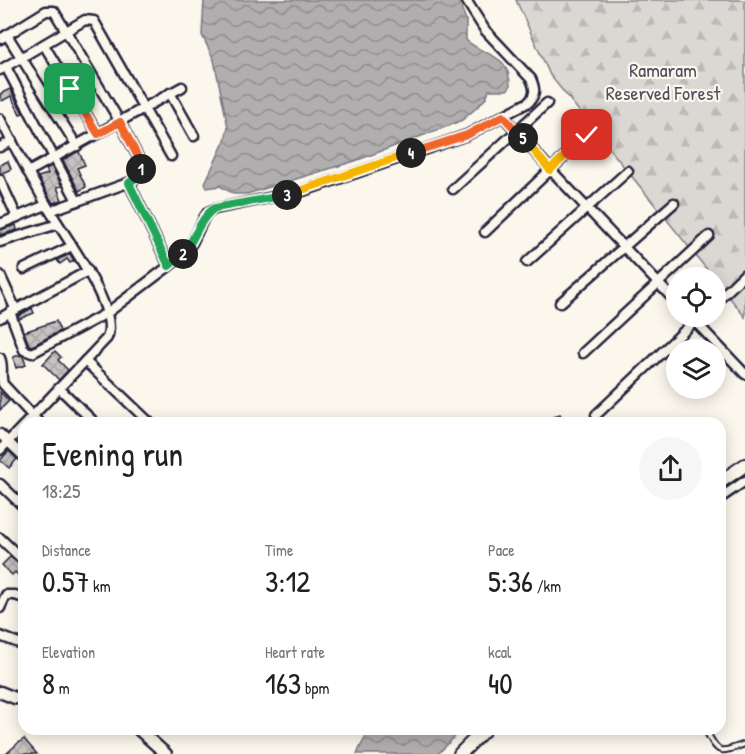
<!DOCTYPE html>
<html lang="en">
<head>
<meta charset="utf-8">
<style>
  body { margin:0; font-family:"Patrick Hand",sans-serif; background:#f6f6f6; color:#202124; height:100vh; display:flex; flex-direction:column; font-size:22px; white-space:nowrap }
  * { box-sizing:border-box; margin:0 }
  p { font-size:20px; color:#757577 }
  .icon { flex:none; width:33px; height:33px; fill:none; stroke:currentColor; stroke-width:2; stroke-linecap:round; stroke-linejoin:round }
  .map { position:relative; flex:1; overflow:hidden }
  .drawer { position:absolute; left:18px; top:417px; width:708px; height:318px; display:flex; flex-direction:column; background:#fff; border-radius:18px; box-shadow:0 3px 15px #0003 }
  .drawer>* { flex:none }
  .controls { position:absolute; left:666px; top:267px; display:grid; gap:12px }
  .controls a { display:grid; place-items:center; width:60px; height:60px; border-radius:50%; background:#fff; box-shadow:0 3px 15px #0003; font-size:30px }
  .pin { position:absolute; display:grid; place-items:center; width:51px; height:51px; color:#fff; margin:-26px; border-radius:12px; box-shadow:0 3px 9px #0006 }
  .km { position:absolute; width:30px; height:30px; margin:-15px; border-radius:50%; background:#222; color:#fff; font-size:16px; line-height:30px; text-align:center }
  .round { display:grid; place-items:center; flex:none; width:63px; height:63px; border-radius:32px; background:#f6f6f6 }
  .head { display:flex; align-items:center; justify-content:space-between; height:102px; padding:0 24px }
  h1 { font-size:33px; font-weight:600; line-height:45px }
  .metrics { display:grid; grid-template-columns:repeat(3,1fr); gap:9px; height:102px; padding:6px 24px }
  .metrics div { display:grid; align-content:center }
  .metrics b { font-size:30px; font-weight:600 }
  .metrics small { font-size:16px; font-weight:400 }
  .metrics p { font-size:16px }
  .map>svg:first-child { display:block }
  .forest { fill:url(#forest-firs); stroke:#7e7d87; stroke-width:1.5 }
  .water { fill:url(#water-waves); stroke:#787681; stroke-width:1.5 }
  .building { fill:url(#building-cross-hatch); stroke:#22223b; stroke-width:1.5 }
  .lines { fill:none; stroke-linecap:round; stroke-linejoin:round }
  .service-casing { stroke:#22223b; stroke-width:8 }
  .minor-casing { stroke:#22223b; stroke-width:13 }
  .tertiary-casing { stroke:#22223b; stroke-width:15 }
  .secondary-casing { stroke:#22223b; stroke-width:16 }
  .service { stroke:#fbf7ec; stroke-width:4 }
  .minor { stroke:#fbf7ec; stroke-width:8 }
  .tertiary { stroke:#fbf7ec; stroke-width:10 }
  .secondary { stroke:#fbf7ec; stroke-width:12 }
  .split-1-casing { stroke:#fff; stroke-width:12 }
  .split-2-casing { stroke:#fff; stroke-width:12 }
  .split-3-casing { stroke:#fff; stroke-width:12 }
  .split-4-casing { stroke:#fff; stroke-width:12 }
  .split-5-casing { stroke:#fff; stroke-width:12 }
  .split-6-casing { stroke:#fff; stroke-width:12 }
  .split-1 { stroke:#f0652b; stroke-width:8 }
  .split-2 { stroke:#22a559; stroke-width:8 }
  .split-3 { stroke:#22a559; stroke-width:8 }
  .split-4 { stroke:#f5b400; stroke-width:8 }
  .split-5 { stroke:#f0652b; stroke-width:8 }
  .split-6 { stroke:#f5b400; stroke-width:8 }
  .labels { text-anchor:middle; stroke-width:4.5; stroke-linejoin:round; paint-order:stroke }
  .park-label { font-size:20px; fill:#505061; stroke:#fbf7ec }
</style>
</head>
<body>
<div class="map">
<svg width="745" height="754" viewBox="0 0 745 754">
  <defs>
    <pattern id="forest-firs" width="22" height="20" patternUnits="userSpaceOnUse" patternTransform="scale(1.5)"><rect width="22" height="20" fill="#dbd8d3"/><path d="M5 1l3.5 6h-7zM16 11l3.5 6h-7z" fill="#bcb9b6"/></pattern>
    <pattern id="water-waves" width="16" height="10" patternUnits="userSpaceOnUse" patternTransform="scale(1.5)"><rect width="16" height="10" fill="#b1aeb0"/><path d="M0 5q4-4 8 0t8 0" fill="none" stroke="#908d90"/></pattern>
    <pattern id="building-cross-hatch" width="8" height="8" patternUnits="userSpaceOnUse" patternTransform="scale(1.5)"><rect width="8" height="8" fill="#c6c2c0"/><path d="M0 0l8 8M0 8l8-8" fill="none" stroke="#aaa6a6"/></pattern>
  </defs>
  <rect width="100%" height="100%" fill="#fbf7ec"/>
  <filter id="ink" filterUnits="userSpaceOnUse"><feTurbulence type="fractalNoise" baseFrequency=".0167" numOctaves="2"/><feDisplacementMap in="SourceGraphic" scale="12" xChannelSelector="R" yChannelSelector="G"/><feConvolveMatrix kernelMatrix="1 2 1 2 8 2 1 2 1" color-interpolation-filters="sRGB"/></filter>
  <g filter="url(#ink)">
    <path class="forest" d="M 516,0 L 745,0 L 745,317 L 716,280 L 716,278 L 713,277 L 550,75 Z"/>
    <g class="water">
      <path d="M 204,0 L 458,0 L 466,20 L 466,40 C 486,58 510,52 510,87 L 507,90 L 489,90 L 486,98 L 474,110 L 462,120 L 448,126 L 355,161 L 247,194 L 234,194 L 220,186 L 207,188 L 205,183 L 225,140 L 228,127 L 214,60 L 202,35 Z"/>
      <path d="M 369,729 L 462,729 L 438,754 L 357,754 Z"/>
    </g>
    <g class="building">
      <path d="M 10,89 L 23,113 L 20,114 L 11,96 L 2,101 L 0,96 L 0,94 Z"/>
      <path d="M 77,152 L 79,152 L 85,165 L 77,168 L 86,187 L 79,191 L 63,160 Z"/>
      <path d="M 8,161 L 11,169 L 0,174 L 0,165 Z"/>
      <path d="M 51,166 L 62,186 L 57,187 L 62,200 L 53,203 L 38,177 L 48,174 L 46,169 Z"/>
      <path d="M 16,225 L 17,230 L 0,235 L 0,230 Z"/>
      <path d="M 70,254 L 74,261 L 70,263 L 67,259 L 60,264 L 57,260 Z"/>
      <path d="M 32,308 L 34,313 L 19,319 L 18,316 Z"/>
      <path d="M 56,321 L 60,331 L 32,346 L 29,345 L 24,332 Z"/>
      <path d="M 55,351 L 61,357 L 58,360 L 68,370 L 59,380 L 43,364 Z"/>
      <path d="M 20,355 L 23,356 L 26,365 L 16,368 L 13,357 Z"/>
      <path d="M 0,392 L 9,401 L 0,410 Z"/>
      <path d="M 560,414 L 564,423 L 539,423 Z"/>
      <path d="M 9,451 L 17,459 L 9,468 L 0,460 Z"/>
      <path d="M 10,557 L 24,568 L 24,573 L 20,577 L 15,572 L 12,575 L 2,565 Z"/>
      <path d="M 24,739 L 37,754 L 6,754 L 17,744 Z"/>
    </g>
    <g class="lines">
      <defs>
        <path id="service" d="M 705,729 C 719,754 717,754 745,744"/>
        <g id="minor">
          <path d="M 7,35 L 46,11 L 54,11 L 120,122 L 141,163 L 141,170 L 133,181 L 50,211"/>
          <path d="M 0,39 L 7,35 L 77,146"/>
          <path d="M 44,45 L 98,134"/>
          <path d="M 6,67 L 77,201"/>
          <path d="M 0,70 L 85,20 L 94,21 L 171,156"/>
          <path d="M 170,93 L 194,136"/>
          <path d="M 503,116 L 550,169 L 676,302"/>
          <path d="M 0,119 C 16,149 32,180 49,209 C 64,236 120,308 107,338 L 26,423"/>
          <path d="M 0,147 L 12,141"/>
          <path d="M 28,172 L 182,87"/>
          <path d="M 0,180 L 17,217"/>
          <path d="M 129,183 L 169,266"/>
          <path d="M 453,189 L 547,103"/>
          <path d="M 0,224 L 46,205"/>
          <path d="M 485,232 L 587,135"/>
          <path d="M 0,242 L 58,224"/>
          <path d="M 527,262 L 628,171"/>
          <path d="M 24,269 L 72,246"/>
          <path d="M 0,275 L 15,308"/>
          <path d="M 716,302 L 745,274"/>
          <path d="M 560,303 L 674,203"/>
          <path d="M 10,312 L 24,350 L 32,353 L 107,313 L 181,257 L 192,243 L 204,218 L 208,212 L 215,209 L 303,191 L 467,135 L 529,102 C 536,94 535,88 531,79 L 485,30 L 466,0"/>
          <path d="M 690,316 L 745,374"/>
          <path d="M 0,318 L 88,271"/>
          <path d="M 583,353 L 709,236"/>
          <path d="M 0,358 C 4,368 0,375 3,384 L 39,423"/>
          <path d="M 85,361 L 150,423"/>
          <path d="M 59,388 L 95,423"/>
          <path d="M 596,415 L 700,316"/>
          <path d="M 0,434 L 24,457"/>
          <path d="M 0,450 L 24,425"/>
          <path d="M 0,484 L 24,507"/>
          <path d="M 720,498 L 745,481"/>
          <path d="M 0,538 L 24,561"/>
          <path d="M 0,608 L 6,595 L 15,595 L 24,598"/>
          <path d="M 0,636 L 24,645"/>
        </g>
        <g id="tertiary">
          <path d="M 0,692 L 15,698 L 24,699"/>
          <path d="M 138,729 L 166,754"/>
        </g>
        <g id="secondary">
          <path d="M 720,482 L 745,465"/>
          <path d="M 460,754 L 485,729"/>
        </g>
      </defs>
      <use href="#service" class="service-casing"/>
      <use href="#minor" class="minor-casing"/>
      <use href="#tertiary" class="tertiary-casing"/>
      <use href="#secondary" class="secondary-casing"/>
      <use href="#service" class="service"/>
      <use href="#minor" class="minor"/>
      <use href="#tertiary" class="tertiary"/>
      <use href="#secondary" class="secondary"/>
    </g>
  </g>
  <g class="lines" filter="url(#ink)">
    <defs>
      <path id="split-1" d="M 70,89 L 98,134 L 120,122 L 141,163 L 141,169"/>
      <path id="split-2" d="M 141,169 L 138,176 L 129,183 L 169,266 L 183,254"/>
      <path id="split-3" d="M 183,254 C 195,240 199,218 215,208 L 287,195"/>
      <path id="split-4" d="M 287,195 L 411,153"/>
      <path id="split-5" d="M 411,153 L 467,135 L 503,116 L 523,138"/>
      <path id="split-6" d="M 523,138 L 550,170 L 587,135"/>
    </defs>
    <use href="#split-1" class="split-1-casing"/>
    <use href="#split-2" class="split-2-casing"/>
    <use href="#split-3" class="split-3-casing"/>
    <use href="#split-4" class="split-4-casing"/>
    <use href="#split-5" class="split-5-casing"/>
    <use href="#split-6" class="split-6-casing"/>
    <use href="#split-1" class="split-1"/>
    <use href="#split-2" class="split-2"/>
    <use href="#split-3" class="split-3"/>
    <use href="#split-4" class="split-4"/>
    <use href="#split-5" class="split-5"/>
    <use href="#split-6" class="split-6"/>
  </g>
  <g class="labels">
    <g class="park-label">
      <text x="663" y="77">Ramaram<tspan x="663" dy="23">Reserved Forest</tspan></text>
    </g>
  </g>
</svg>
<div class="controls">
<a><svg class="icon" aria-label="locate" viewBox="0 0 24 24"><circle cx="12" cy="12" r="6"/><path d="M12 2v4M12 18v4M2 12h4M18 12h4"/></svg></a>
<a><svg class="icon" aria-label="layers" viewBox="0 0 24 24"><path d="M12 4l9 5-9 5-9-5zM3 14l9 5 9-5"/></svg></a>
</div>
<div class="pin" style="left:70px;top:89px;background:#1e9e55"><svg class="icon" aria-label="arrive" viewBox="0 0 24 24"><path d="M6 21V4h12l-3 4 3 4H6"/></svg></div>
<div class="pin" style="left:587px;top:135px;background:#d93025"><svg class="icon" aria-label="check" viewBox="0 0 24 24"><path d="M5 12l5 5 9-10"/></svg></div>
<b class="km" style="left:141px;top:169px">1</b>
<b class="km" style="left:183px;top:254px">2</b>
<b class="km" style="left:287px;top:195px">3</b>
<b class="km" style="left:411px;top:153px">4</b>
<b class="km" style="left:523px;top:138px">5</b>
<section class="drawer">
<div class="head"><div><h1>Evening run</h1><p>18:25</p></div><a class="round"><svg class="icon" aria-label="share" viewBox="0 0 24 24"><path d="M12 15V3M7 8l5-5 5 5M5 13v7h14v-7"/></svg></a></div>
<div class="metrics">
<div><p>Distance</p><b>0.57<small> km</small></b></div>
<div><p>Time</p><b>3:12</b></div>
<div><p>Pace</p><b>5:36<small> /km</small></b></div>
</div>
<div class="metrics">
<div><p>Elevation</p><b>8<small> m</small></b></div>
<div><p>Heart rate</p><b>163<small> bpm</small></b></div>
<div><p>kcal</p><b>40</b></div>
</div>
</section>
</div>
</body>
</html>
